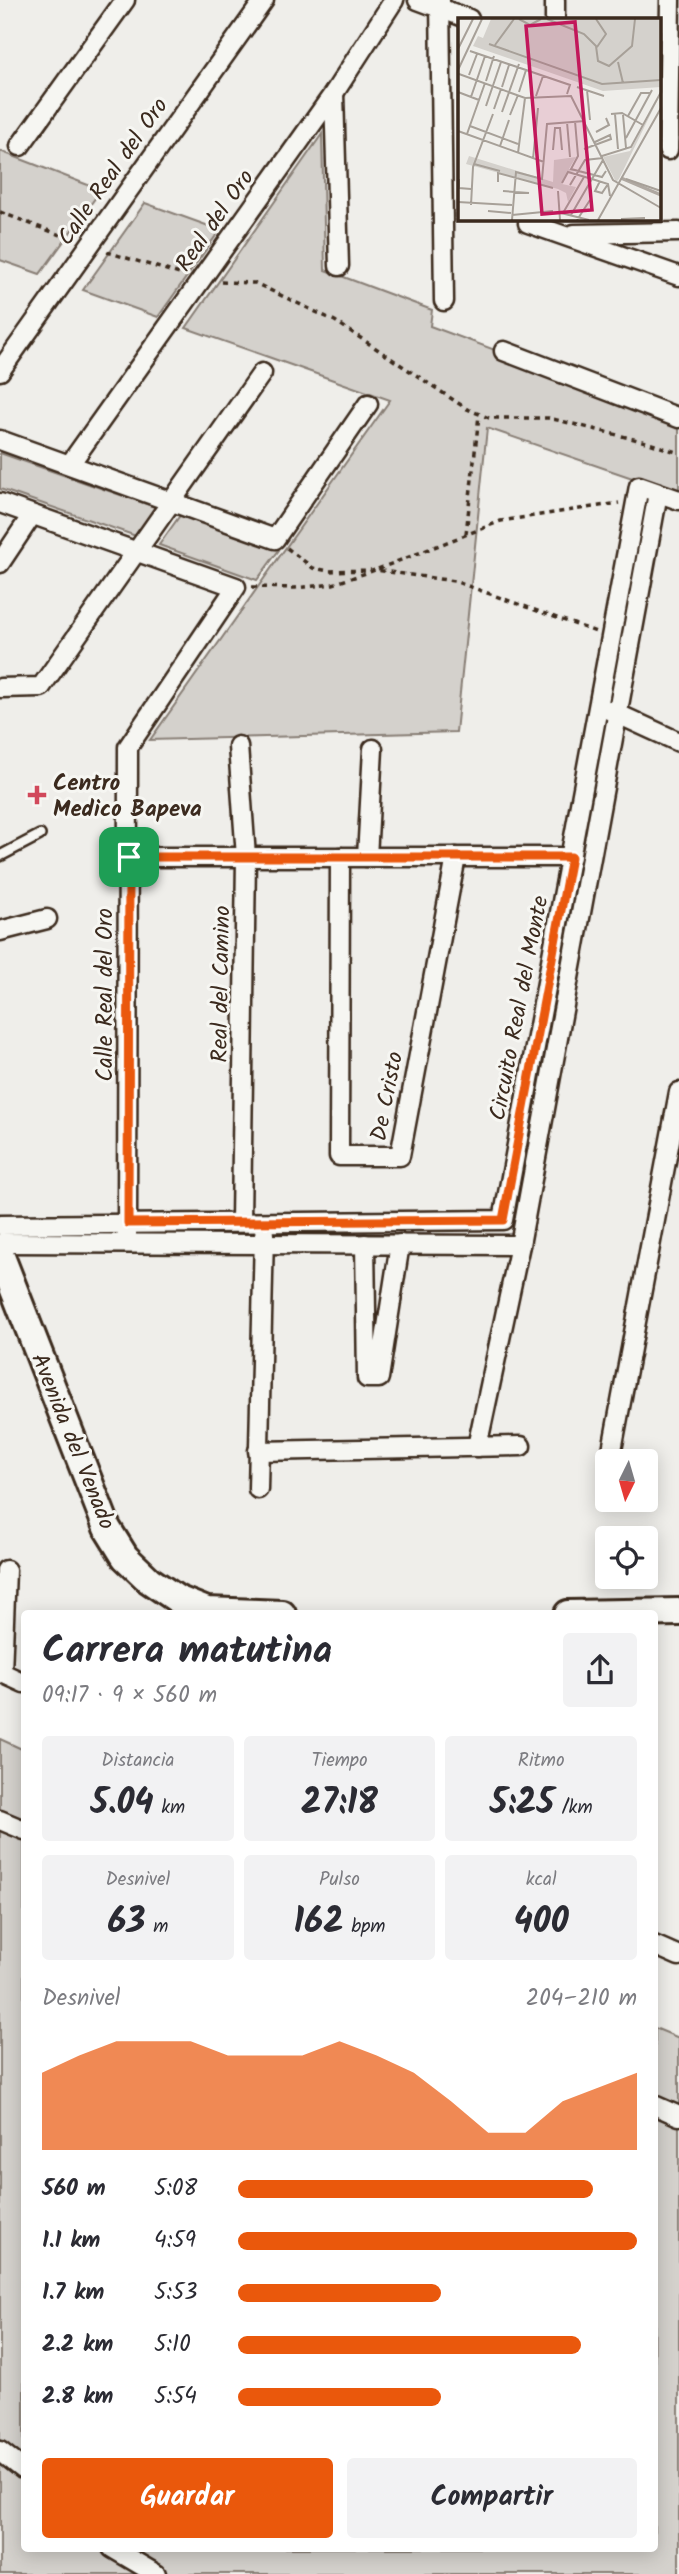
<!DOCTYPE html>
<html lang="es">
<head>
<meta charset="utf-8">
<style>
  body { margin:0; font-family:Kalam,sans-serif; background:#f2f2f3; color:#2b2b33; height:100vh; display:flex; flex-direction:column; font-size:26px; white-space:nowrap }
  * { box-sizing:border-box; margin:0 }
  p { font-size:23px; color:#7c7c81 }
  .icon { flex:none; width:38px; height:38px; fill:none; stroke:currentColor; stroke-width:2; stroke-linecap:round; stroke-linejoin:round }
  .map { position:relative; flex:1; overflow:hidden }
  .details { position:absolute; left:21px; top:1610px; width:637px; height:942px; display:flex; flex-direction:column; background:#fff; border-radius:7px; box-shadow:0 4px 18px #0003 }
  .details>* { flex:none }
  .needle { width:46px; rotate:185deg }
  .buttons { position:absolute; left:595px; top:1449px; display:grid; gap:14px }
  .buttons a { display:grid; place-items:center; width:63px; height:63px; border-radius:7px; background:#fff; box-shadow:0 4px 18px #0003; font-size:35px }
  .pin { position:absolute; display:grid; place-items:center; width:60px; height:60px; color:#fff; margin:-30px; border-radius:14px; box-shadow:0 4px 10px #0006 }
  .round { display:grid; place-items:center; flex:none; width:74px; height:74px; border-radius:7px; background:#f2f2f3 }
  .head { display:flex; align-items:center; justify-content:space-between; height:119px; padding:0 21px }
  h1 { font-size:38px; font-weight:600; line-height:52px }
  .figures { display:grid; grid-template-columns:repeat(3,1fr); gap:10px; height:119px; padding:7px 21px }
  .figures div { display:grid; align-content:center; border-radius:7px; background:#f2f2f3; text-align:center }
  .figures b { font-size:35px; font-weight:600 }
  .figures small { font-size:19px; font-weight:400 }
  .figures p { font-size:19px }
  .chart { height:196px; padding:14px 21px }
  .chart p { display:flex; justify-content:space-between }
  .chart svg { width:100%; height:126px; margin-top:7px; fill:#ea580c; opacity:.7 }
  .button { display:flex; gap:14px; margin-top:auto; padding:14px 21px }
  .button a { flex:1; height:80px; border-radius:7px; background:#ea580c; color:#fff; font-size:28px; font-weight:600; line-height:80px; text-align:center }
  .button a+a { background:#f2f2f3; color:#2b2b33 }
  ul { padding:0 21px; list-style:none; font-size:23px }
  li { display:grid; grid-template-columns:112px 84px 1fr; align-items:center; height:52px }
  li i { height:18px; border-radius:9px; background:#ea580c }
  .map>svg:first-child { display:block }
  .green { fill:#d4d1cc; stroke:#887e75; stroke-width:2 }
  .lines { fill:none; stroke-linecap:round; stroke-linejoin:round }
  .lane-casing { stroke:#3b2a1e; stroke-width:14 }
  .street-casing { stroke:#3b2a1e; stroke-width:23 }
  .secondary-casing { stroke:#3b2a1e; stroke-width:32 }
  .path { stroke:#3b2a1e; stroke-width:3.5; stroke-dasharray:5 5; stroke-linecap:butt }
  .lane { stroke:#f6f6f2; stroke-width:9 }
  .street { stroke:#f6f6f2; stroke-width:18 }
  .secondary { stroke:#f6f6f2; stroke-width:26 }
  .route-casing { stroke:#fff; stroke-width:14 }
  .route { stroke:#ea580c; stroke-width:9 }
  .poi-dot { fill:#d1495b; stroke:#f6f6f2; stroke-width:2.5 }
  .labels { text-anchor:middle; stroke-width:6; stroke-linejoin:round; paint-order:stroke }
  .street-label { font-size:23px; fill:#3b2a1e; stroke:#f6f6f2 }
  .poi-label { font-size:23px; font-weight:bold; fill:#3b2a1e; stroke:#f6f6f2; text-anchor:start }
  .inset-river { fill:none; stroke:#afa8a1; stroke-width:3.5 }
  .inset-road { fill:none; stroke:#a7a098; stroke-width:2 }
  .view { fill:#c2185b; fill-opacity:0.15; stroke:#c2185b; stroke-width:3.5 }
  .inset-edge { fill:none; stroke:#3b2a1e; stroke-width:3.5 }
</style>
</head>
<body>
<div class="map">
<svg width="679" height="2574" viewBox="0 0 679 2574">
  <rect width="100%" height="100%" fill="#efeeea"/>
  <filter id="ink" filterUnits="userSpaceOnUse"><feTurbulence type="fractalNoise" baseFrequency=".0143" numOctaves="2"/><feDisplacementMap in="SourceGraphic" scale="14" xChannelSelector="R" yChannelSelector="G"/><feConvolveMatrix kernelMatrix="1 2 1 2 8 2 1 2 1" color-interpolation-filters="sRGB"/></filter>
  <g filter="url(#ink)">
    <g class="green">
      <path d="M 322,134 L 325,270 L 432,310 L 430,326 L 679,418 L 679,494 L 487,428 L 456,732 L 150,740 L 390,400 L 186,328 Z"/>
      <path d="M 0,151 L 101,190 L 40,274 L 0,260 Z"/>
      <path d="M 145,203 L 220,230 L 158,317 L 83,290 Z"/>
      <path d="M 0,453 L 155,507 L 136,536 L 0,489 Z"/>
      <path d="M 181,514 L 279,550 L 257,580 L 159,545 Z"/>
      <path d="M 0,1739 L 24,1750 L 24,2548 L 654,2548 L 655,2028 L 679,2038 L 679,2574 L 0,2574 Z"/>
    </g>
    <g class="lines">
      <defs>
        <path id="lane" d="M 0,856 L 40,835"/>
        <g id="street">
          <path d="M 418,0 L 469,19"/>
          <path d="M 440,0 L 444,301"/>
          <path d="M 555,19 L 555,0"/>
          <path d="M 334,93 L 339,266"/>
          <path d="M 20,146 L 125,0"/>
          <path d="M 668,150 L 670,0"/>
          <path d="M 528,223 L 679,276"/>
          <path d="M 574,234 L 679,232"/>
          <path d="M 504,351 L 679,418"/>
          <path d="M 0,371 L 264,0"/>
          <path d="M 0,440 L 275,539 L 368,404"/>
          <path d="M 70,464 L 334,93 L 394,0"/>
          <path d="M 0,503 L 236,587 L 128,747 L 127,1243"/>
          <path d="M 0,563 L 32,515"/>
          <path d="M 0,688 L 41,687 L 262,373"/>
          <path d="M 609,710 L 679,742"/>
          <path d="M 238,746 L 246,857 L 241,1222"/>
          <path d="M 129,857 L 571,857"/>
          <path d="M 340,857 L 339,1156 L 400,1156 L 456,857"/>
          <path d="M 367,857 L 373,749"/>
          <path d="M 0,931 L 47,919"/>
          <path d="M 0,1225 L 503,1220 L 639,486 L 679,500"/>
          <path d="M 0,1243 L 520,1245"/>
          <path d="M 365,1244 L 367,1378 L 379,1378 L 400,1244"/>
          <path d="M 477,1447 L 520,1245 L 658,493"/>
          <path d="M 612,1450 L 679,1092"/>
          <path d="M 258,1451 L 521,1446"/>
          <path d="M 258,1489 L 264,1234"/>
          <path d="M 0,1672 L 24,1683"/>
          <path d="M 2,1673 L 6,1570"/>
          <path d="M 0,1820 L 24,1830"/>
          <path d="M 654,1945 L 679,1956"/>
          <path d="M 654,2105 L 679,2116"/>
          <path d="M 0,2451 L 24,2470"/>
          <path d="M 112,2548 L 156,2574"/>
        </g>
        <g id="secondary">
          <path d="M 0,1254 L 107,1528 L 125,1557 L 149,1580 L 177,1599 L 207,1611 L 282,1614"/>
          <path d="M 568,1614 L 679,1612"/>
        </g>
      </defs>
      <use href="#lane" class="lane-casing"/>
      <use href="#street" class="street-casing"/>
      <use href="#secondary" class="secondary-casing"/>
      <g class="path">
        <path d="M 0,212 L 73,240"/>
        <path d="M 107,252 L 183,275"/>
        <path d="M 221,282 L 255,283 L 335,321 L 467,409 L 489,418 L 549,418 L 646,442 L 679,453"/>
        <path d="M 466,534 L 479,415"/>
        <path d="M 287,548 L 313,568 L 329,571 L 371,570"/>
        <path d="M 378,569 L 501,521 L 619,503"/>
        <path d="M 252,587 L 295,588 L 333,584 L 375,570 L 454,581 L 596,632"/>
      </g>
      <use href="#lane" class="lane"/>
      <use href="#street" class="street"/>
      <use href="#secondary" class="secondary"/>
    </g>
  </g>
  <g class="lines" filter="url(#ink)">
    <defs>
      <path id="route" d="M 129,857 L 571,857 L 503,1220 L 128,1223 Z"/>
    </defs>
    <use href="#route" class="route-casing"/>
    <use href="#route" class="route"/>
  </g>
  <path class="poi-dot" d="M33.5 784.5h7v7h7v7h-7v7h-7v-7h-7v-7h7z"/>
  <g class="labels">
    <g class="street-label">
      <text transform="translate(112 171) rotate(-55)" y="8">Calle Real del Oro</text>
      <text transform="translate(214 220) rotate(-55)" y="8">Real del Oro</text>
      <text transform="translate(220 984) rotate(-89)" y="8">Real del Camino</text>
      <text transform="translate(104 995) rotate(-90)" y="8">Calle Real del Oro</text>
      <text transform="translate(518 1008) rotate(-79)" y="8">Circuito Real del Monte</text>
      <text transform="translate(386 1096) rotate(-79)" y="8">De Cristo</text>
      <text transform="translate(74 1441) rotate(68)" y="8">Avenida del Venado</text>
    </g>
    <g class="poi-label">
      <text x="53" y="790">Centro<tspan x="53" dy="26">Medico Bapeva</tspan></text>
    </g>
  </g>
  <g transform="translate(458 18)">
    <rect width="203" height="203" fill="#efeeea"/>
    <path d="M 33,1 L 203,1 L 203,69 L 145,73 L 15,28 L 20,18 L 25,20 ZM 203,75 L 161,161 L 158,164 L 145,139 L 172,133 ZM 11,138 L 95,164 L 96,142 L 118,139 L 111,151 L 119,153 L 110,154 L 104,166 L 118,169 L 110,184 L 108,175 L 100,171 L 8,146 Z" fill="#d4d1cc"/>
    <path class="inset-river" d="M 163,160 L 203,177"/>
    <path class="inset-road" d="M 61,1 L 72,7 L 83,1M 89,1 L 126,16 L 138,28 L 140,43 L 151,48 L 174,28 L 177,1M 138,1 L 148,16 L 139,29M 31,26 L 144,66 L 203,62M 37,27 L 56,1M 0,31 L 15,1M 12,33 L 112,67 L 109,76M 160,44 L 165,65M 0,52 L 24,1M 1,56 L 67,80 L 113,78 L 155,162 L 203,190M 11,57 L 19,36M 28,63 L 36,38M 44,69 L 51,47M 119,69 L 146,78M 129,72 L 132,102M 0,74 L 21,82M 61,74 L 68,52M 78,78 L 85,58M 13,79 L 27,38M 28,88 L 43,44M 36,91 L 43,71M 44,94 L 61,46M 153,96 L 164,95 L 185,107M 157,96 L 160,131M 52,97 L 60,77M 165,97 L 168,130M 170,98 L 183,75 L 192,75M 117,103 L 120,138 L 113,151 L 144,159 L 148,153M 109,104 L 112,139M 12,108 L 60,126M 0,113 L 86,144M 138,114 L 151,107 L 148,100M 9,116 L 27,65M 168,120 L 194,72M 42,128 L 51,102M 126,131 L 153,121 L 152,117 L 137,124M 95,132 L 97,110 L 102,110 L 104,132M 60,135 L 67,80M 144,138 L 173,129 L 203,74M 75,141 L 80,90M 16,146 L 42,153M 1,161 L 1,170 L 13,171M 168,161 L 203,173M 142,163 L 137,173 L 144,175 L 150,166M 40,164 L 40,155 L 95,170M 104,165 L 110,154 L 134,161 L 150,166 L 152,178M 112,167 L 127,142 L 145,140M 45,173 L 71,175M 100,173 L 102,202M 0,184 L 54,187M 13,187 L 15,149 L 35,96M 30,193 L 53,195M 99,194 L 131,202M 105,195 L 126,159M 54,197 L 95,193M 113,197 L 145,142M 163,201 L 187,200M 54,202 L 58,154 L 84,161 L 89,106 L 127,103M 119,202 L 132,182M 140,202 L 203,90"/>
    <path class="view" d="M 117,4 L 134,192 L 84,196 L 68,8 Z"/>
    <rect width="203" height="203" class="inset-edge"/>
  </g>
</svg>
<div class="buttons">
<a><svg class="needle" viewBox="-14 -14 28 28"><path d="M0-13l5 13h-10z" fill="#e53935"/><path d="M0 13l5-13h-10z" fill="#7c7c81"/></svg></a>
<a><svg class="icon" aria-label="locate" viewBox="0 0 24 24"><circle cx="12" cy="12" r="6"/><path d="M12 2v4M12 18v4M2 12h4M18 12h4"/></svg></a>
</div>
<div class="pin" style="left:129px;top:857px;background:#1e9e55"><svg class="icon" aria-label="arrive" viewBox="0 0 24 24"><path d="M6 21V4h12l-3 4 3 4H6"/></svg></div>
<section class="details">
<div class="head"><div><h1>Carrera matutina</h1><p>09:17 · 9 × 560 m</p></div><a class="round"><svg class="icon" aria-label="share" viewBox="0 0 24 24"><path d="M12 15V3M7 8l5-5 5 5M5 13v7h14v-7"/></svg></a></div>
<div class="figures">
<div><p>Distancia</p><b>5.04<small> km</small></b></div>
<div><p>Tiempo</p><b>27:18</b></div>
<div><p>Ritmo</p><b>5:25<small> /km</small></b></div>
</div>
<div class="figures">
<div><p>Desnivel</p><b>63<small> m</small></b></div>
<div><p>Pulso</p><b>162<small> bpm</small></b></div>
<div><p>kcal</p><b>400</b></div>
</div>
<div class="chart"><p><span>Desnivel</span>204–210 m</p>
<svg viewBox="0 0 160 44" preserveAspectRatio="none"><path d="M0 44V17L10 11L20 6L30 6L40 6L50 11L60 11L70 11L80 6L90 11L100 17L110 27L120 38L130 38L140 27L150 22L160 17V44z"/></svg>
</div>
<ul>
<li><b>560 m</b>5:08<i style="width:89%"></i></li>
<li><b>1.1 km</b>4:59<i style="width:100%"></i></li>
<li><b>1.7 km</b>5:53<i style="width:51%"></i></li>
<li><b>2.2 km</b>5:10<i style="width:86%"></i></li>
<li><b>2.8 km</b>5:54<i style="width:51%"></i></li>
</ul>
<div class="button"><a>Guardar</a><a>Compartir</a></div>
</section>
</div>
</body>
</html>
